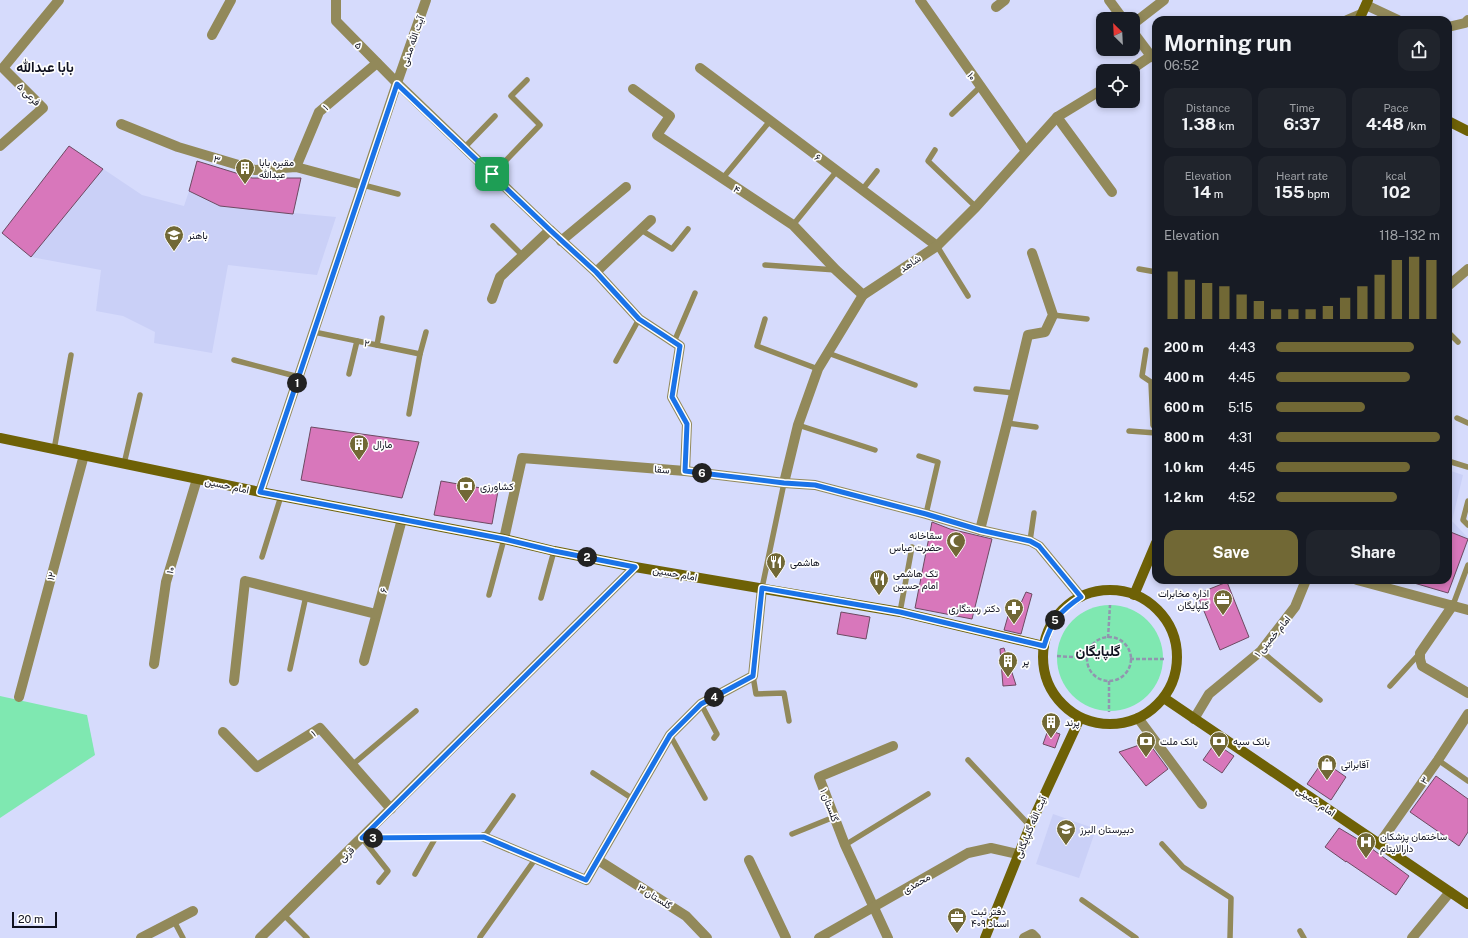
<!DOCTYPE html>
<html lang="en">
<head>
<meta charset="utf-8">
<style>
  body { margin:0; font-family:"Public Sans",Vazirmatn,sans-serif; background:#20242c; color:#f1f3f6; height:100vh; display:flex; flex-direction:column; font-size:15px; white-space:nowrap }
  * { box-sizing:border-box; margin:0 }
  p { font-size:13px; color:#9ea1a6 }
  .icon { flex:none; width:22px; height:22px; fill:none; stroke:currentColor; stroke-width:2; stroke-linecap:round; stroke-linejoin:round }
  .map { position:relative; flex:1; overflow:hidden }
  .sheet { position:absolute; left:1152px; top:16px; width:300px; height:568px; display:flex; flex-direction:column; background:#171b24; border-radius:12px; box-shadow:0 2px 6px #0003 }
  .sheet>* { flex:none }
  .needle { width:26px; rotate:336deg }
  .controls { position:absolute; left:1096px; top:12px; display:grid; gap:8px }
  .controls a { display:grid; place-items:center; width:44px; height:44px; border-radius:8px; background:#171b24; box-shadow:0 2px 6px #0003; font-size:20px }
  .scale { position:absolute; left:12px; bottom:10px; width:45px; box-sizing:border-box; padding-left:4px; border:2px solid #101220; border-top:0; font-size:11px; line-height:14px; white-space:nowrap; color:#101220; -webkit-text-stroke:3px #fefefe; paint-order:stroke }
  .pin { position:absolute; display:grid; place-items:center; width:34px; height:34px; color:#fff; margin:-17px; border-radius:8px; box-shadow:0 2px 6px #0006 }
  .km { position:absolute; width:20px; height:20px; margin:-10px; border-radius:50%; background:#222; color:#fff; font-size:11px; line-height:20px; text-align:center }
  .round { display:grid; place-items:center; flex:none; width:42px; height:42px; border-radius:12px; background:#20242c }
  .summary { display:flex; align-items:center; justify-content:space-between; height:68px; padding:0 12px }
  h1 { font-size:22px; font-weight:700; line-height:30px }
  .figures { display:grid; grid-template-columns:repeat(3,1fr); gap:6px; height:68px; padding:4px 12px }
  .figures div { display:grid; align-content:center; border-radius:10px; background:#20242c; text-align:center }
  .figures b { font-size:17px; font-weight:700 }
  .figures small { font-size:11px; font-weight:400 }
  .figures p { font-size:11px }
  .chart { height:112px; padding:8px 12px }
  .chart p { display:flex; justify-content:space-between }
  .chart svg { width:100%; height:72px; margin-top:4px; stroke:#716835; stroke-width:6 }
  .action { display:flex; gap:8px; margin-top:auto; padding:8px 12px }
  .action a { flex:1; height:46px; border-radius:12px; background:#716835; color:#fff; font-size:16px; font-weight:700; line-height:46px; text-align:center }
  .action a+a { background:#20242c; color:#f1f3f6 }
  ul { padding:0 12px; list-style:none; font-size:13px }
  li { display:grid; grid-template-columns:64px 48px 1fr; align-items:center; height:30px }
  li i { height:10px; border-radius:5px; background:#716835 }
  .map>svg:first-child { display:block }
  .built { fill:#cad0f7 }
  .green { fill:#7fe8b1 }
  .building { fill:#d877bb; stroke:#6d4a62 }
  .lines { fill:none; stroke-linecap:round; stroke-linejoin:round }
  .path { stroke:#9195af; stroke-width:2.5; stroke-dasharray:4 2; stroke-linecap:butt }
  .service { stroke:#92895a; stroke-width:5.5 }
  .minor { stroke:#92895a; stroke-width:10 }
  .tertiary { stroke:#92895a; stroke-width:10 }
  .secondary { stroke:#6e6106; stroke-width:10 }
  .route-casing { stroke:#fff; stroke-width:8 }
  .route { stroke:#1a73e8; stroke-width:5 }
  .labels { text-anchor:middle; stroke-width:3.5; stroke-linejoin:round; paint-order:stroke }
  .street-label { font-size:10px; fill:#101220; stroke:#fefefe }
  .poi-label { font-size:10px; fill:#101220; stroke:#fefefe; text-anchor:start }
  .district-label { font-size:14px; font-weight:bold; fill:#101220; stroke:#fefefe }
</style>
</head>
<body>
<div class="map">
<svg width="1468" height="938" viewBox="0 0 1468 938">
  <rect width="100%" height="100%" fill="#d6dbfc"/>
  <g class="built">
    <path d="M 69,146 L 142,195 L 184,206 L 189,191 L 220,206 L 336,217 L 317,275 L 228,265 L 212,353 L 154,343 L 155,332 L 123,316 L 96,311 L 101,270 L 31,257 L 2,233 Z"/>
    <path d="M 1448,470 L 1463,475 L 1452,521 L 1468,538 L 1468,542 L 1448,593 L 1404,580 L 1448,580 Z"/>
    <path d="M 1053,814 L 1096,829 L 1079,878 L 1036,864 Z"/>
  </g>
  <g class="green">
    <circle cx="1110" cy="658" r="53"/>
    <path d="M 0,696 L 87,715 L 95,755 L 0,818 Z"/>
  </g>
  <g class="building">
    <path d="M 69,146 L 103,169 L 31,257 L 2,233 Z"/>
    <path d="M 197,161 L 252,178 L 301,178 L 293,214 L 220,206 L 189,191 Z"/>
    <path d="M 311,427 L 419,442 L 402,498 L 301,480 Z"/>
    <path d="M 441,481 L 498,491 L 492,524 L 434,515 Z"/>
    <path d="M 932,522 L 950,529 L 992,539 L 972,619 L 915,608 Z"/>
    <path d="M 1448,531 L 1468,539 L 1448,593 L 1414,583 L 1414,580 L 1448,580 Z"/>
    <path d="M 1227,582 L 1249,637 L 1220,650 L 1197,594 Z"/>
    <path d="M 1026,592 L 1032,594 L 1021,634 L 1004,630 L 1008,616 L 1014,618 Z"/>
    <path d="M 841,612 L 870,617 L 866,639 L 837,634 Z"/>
    <path d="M 1004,648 L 1016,685 L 1003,686 L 1000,649 Z"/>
    <path d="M 1048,730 L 1060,734 L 1055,748 L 1043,744 Z"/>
    <path d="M 1148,742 L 1168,769 L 1146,786 L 1119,752 Z"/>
    <path d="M 1215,743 L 1234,756 L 1222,773 L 1203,760 Z"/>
    <path d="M 1323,761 L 1346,777 L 1331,800 L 1307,784 Z"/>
    <path d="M 1436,776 L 1468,799 L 1468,832 L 1459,846 L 1410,812 Z"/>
    <path d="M 1339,828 L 1364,843 L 1409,876 L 1396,895 L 1346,861 L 1346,862 L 1325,847 Z"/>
  </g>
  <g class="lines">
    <g class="path">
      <circle cx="1109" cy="659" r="22"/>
      <path d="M 1108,638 L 1110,605"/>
      <path d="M 1057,656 L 1087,658"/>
      <path d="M 1130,659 L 1164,659"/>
      <path d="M 1109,681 L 1109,712"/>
    </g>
    <g class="service">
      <path d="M 952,114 L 980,87"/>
      <path d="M 464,148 L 495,116"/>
      <path d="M 935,150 L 928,161 L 976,207"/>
      <path d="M 492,175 L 540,125 L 511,96 L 527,80"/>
      <path d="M 722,179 L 770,121"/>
      <path d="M 363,185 L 398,194"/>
      <path d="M 862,190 L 877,171"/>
      <path d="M 793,225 L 836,172"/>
      <path d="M 493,226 L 522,255"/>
      <path d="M 641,230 L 672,249 L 688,229"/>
      <path d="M 937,246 L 968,296"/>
      <path d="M 765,265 L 836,270"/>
      <path d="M 1139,269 L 1156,272"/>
      <path d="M 1053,315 L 1087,319"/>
      <path d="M 765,319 L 757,346 L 818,369"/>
      <path d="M 314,332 L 420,354"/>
      <path d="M 1448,332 L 1458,342"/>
      <path d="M 674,342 L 695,293"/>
      <path d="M 377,345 L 382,318"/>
      <path d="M 1146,350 L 1142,376 L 1151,382 L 1153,425 L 1156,429"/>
      <path d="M 828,353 L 915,385"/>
      <path d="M 234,360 L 299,377"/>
      <path d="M 616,361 L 639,319"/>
      <path d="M 349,374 L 357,341"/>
      <path d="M 976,389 L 1014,393"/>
      <path d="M 409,414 L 420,354 L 426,332"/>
      <path d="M 1457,418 L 1468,423"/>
      <path d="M 1007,423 L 1036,427"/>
      <path d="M 798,425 L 875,450"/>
      <path d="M 1129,431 L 1156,433"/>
      <path d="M 54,450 L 71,355"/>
      <path d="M 919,456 L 938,462 L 926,514"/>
      <path d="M 1448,461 L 1468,467"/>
      <path d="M 124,464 L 140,395"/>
      <path d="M 1468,501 L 1463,520 L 1468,525"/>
      <path d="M 1030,541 L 1034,513"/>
      <path d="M 262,557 L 281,496"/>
      <path d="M 762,588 L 784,483"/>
      <path d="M 489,595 L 504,539"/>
      <path d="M 541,598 L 554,551"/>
      <path d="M 1453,605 L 1468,565"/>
      <path d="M 900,612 L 912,547"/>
      <path d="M 1261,651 L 1320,700"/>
      <path d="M 290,669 L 306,596"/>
      <path d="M 753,676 L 756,694 L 784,693 L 789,721"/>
      <path d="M 1390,686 L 1420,653"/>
      <path d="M 701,704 L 717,734 L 714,738"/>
      <path d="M 670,735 L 705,798"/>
      <path d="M 968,760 L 1030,826"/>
      <path d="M 1438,760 L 1468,781"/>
      <path d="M 352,765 L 416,711"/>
      <path d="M 593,773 L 633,799"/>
      <path d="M 792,834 L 834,817"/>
      <path d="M 362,838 L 484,837 L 513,796"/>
      <path d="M 362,838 L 388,871 L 379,882"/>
      <path d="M 1162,844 L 1183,867 L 1231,898 L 1230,938"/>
      <path d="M 845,845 L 928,794"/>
      <path d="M 415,874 L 436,837"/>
      <path d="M 1082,900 L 1136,938"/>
      <path d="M 284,915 L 307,938"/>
      <path d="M 174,921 L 183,938"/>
      <path d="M 1300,931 L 1304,938"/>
      <path d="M 480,937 L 536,858"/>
    </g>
    <g class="minor">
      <path d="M 336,0 L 336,21 L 397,83 L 550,230 L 596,272 L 639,319 L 680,346 L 672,397 L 687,424 L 685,471"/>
      <path d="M 920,0 L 1026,151"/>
      <path d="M 1366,5 L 1398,20"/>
      <path d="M 996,7 L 1005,0"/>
      <path d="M 1347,20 L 1361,14"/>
      <path d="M 1133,24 L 1164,0"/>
      <path d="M 1448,27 L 1465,23 L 1468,20"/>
      <path d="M 212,35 L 231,0"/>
      <path d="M 700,68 L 937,246"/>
      <path d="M 1129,71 L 1151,56"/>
      <path d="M 633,89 L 670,116 L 657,135 L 793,225 L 836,270 L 863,295"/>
      <path d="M 1057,117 L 1112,192"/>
      <path d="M 121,124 L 178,147 L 255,170 L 296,167 L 363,185"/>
      <path d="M 0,146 L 43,108 L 3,68 L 59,0"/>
      <path d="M 296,167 L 319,112 L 377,63"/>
      <path d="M 561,241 L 626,187"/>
      <path d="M 596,272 L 651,220"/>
      <path d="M 1448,286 L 1468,269"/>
      <path d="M 492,299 L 500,277 L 550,230"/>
      <path d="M 784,483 L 798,425 L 818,369 L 863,295 L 937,246 L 976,207 L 1057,117 L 1103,89"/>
      <path d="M 980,530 L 1007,423 L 1028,335 L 1045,332 L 1053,315 L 1032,253"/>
      <path d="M 504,539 L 522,458 L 685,471 L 784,483 L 815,485 L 926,514 L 980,530 L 1030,541 L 1039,546 L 1081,597"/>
      <path d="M 1357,580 L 1468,610"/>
      <path d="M 1453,605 L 1420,653 L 1420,659 L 1422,666 L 1468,693"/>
      <path d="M 364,661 L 402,519"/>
      <path d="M 154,664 L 166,582 L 197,479"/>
      <path d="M 234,681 L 245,581 L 376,614"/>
      <path d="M 19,697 L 84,455"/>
      <path d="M 1138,718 L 1202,804"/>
      <path d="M 1194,719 L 1209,694 L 1261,651 L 1295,607 L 1306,580"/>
      <path d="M 223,732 L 257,767 L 320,728 L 391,809"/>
      <path d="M 484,837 L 586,880 L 670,735 L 701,704 L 753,676 L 762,588"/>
      <path d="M 1379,844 L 1438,760 L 1468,714"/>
      <path d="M 598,860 L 686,916 L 707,938"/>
      <path d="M 749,860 L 786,938"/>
      <path d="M 141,938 L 193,911"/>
      <path d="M 888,938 L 845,845 L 819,777 L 893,746"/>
      <path d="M 1024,938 L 1032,934 L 1036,938"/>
      <path d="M 1412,938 L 1450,892"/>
    </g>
    <g class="tertiary">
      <path d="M 1109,0 L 1123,19"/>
      <path d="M 1133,32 L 1151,56 L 1156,59"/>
      <path d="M 260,492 L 397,83 L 426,0"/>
      <path d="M 260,938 L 635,567"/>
      <path d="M 819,938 L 968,853 L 991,848 L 1018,854"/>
    </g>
    <g class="secondary">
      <path d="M 1359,20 L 1368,0"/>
      <path d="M 1448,121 L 1468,131"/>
      <path d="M 0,438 L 260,492 L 504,539 L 554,551 L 635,567 L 900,612 L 1044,646"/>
      <circle cx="1110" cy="657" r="67"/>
      <path d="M 1134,595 L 1156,543"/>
      <path d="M 1164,698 L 1468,904"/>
      <path d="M 985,938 L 1030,826 L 1080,718"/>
    </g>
  </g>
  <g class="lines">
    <defs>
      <path id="route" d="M 397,84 L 550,230 L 596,272 L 639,319 L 680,346 L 672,397 L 687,424 L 685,471 L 784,483 L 815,485 L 926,514 L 980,530 L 1030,541 L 1039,546 L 1081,597 C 1060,611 1051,622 1044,646 L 900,612 L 762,588 L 753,676 L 701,704 L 670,735 L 586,880 L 484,837 L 362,838 L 635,567 L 554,551 L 504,539 L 260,492 Z"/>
    </defs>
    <use href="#route" class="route-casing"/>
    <use href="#route" class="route"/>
  </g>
  <defs>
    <symbol id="building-pin" viewBox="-11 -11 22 30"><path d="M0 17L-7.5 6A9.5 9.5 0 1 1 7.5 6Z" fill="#716835" stroke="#fefefe"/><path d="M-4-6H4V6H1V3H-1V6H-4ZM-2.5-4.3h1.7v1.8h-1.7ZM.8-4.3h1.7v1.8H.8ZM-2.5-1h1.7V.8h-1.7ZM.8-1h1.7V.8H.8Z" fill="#fff"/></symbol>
    <symbol id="school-pin" viewBox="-11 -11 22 30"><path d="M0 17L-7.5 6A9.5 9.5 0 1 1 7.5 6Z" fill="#716835" stroke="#fefefe"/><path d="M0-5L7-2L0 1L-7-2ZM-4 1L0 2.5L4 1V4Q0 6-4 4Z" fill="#fff"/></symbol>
    <symbol id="bank-pin" viewBox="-11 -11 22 30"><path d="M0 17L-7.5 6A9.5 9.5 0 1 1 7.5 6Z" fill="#716835" stroke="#fefefe"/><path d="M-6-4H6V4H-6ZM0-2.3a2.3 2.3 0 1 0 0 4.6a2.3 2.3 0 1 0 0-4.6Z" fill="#fff"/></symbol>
    <symbol id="mosque-pin" viewBox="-11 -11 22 30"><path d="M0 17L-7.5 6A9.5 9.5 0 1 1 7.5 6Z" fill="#716835" stroke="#fefefe"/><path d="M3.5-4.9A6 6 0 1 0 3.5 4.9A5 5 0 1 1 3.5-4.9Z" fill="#fff"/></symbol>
    <symbol id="restaurant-pin" viewBox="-11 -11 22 30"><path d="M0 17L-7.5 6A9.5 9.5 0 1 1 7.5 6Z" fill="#716835" stroke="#fefefe"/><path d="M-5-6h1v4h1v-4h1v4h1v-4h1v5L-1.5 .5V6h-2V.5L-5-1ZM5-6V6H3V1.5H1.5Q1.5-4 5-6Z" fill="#fff"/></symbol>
    <symbol id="office-pin" viewBox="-11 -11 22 30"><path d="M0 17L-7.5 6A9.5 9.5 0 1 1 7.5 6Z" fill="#716835" stroke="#fefefe"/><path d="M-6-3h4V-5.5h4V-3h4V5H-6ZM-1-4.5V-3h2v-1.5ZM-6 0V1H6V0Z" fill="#fff"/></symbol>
    <symbol id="pharmacy-pin" viewBox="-11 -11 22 30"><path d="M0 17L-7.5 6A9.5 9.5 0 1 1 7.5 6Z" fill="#716835" stroke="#fefefe"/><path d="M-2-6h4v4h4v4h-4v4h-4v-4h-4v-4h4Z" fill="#fff"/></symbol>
    <symbol id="shop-pin" viewBox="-11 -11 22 30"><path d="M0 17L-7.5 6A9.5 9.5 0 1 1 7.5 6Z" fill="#716835" stroke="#fefefe"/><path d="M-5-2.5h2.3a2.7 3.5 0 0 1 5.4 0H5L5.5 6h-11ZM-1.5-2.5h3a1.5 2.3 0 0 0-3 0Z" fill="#fff"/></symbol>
    <symbol id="hospital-pin" viewBox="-11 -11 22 30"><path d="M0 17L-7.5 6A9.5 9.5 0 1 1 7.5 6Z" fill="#716835" stroke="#fefefe"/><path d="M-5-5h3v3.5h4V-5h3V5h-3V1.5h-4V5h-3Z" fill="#fff"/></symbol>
  </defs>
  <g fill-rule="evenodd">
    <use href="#building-pin" x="234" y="157" width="22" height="30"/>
    <use href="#school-pin" x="163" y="224" width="22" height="30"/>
    <use href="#building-pin" x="348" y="433" width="22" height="30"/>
    <use href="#bank-pin" x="455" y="475" width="22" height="30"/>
    <use href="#mosque-pin" x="945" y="530" width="22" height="30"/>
    <use href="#restaurant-pin" x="765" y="551" width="22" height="30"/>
    <use href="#restaurant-pin" x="868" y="568" width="22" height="30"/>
    <use href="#office-pin" x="1212" y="588" width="22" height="30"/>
    <use href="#pharmacy-pin" x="1003" y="597" width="22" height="30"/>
    <use href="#building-pin" x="997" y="650" width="22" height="30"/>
    <use href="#building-pin" x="1040" y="711" width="22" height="30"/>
    <use href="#bank-pin" x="1135" y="730" width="22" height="30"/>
    <use href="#bank-pin" x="1208" y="730" width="22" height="30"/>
    <use href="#shop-pin" x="1316" y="753" width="22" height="30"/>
    <use href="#school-pin" x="1055" y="818" width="22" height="30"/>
    <use href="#hospital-pin" x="1355" y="831" width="22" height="30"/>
    <use href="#office-pin" x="946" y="906" width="22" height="30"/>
  </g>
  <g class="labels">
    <g class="street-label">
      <text transform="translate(412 41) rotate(-71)" y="4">آیت الله مدنی</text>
      <text transform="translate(359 45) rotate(46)" y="4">۵</text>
      <text transform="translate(972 76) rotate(55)" y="4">۱۰</text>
      <text transform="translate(29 94) rotate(44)" y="4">فرعی ۵</text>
      <text transform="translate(325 107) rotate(-41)" y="4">۱</text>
      <text transform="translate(818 157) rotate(37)" y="4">۶</text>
      <text transform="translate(217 159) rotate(17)" y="4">۳</text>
      <text transform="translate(737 189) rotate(33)" y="4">۴</text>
      <text transform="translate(910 263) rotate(-34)" y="4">شاهد</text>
      <text transform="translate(367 343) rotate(12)" y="4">۲</text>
      <text transform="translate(662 469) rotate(5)" y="4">سقا</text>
      <text transform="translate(227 485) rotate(12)" y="4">امام حسین</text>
      <text transform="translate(170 570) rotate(-73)" y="4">۱۰</text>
      <text transform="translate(675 573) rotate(10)" y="4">امام حسین</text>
      <text transform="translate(51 576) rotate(-75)" y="4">۱۲</text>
      <text transform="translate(383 590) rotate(-75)" y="4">۶</text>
      <text transform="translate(1272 636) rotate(-50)" y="4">امام خمینی ۱</text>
      <text transform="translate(313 733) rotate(-32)" y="4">۱</text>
      <text transform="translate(1424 780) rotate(-55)" y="4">۳</text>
      <text transform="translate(1316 801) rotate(34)" y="4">امام خمینی</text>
      <text transform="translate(830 805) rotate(69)" y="4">گلستان ۱</text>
      <text transform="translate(1030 827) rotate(-67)" y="4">آیت الله گلپایگانی</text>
      <text transform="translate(346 854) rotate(-45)" y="4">قرنی</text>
      <text transform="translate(916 883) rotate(-30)" y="4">محمدی</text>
      <text transform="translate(655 896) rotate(32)" y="4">گلستان ۳</text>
    </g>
    <g class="poi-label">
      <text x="259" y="166">مقبره بابا<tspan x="259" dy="12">عبدالله</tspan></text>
      <text x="188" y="239">باهنر</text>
      <text x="373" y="448">مارال</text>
      <text x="480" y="490">کشاورزی</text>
      <text x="942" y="539" text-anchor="end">سقاخانه<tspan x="942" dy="12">حضرت عباس</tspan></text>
      <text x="790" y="566">هاشمی</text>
      <text x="893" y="577">تک هاشمی<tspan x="893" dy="12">امام حسین</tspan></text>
      <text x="1209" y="597" text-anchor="end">اداره مخابرات<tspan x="1209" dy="12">گلپایگان</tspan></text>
      <text x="1000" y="612" text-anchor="end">دکتر رستگاری</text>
      <text x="1022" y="665">پر</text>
      <text x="1065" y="726">پرند</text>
      <text x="1160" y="745">بانک ملت</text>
      <text x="1233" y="745">بانک سپه</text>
      <text x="1341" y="768">آقابراتی</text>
      <text x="1080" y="833">دبیرستان البرز</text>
      <text x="1380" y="840">ساختمان پزشکان<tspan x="1380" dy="12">دارالایتام</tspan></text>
      <text x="971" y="915">دفتر ثبت<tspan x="971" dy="12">اسناد ۴۰۹</tspan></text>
    </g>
    <g class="district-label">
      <text x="45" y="72">بابا عبدالله</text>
      <text x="1098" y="656">گلپایگان</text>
    </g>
  </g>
</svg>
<div class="controls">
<a><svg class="needle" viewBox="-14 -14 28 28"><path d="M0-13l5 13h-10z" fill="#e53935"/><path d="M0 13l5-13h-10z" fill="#9ea1a6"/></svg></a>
<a><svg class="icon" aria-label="locate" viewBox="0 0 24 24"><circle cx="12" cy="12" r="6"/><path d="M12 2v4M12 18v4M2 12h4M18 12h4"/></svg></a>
</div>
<div class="scale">20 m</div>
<div class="pin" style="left:492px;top:174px;background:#1e9e55"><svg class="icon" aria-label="arrive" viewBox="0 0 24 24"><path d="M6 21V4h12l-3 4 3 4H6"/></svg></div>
<b class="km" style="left:297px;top:383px">1</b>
<b class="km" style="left:587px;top:557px">2</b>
<b class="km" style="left:373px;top:838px">3</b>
<b class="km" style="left:714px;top:697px">4</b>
<b class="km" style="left:1055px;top:620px">5</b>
<b class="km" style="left:702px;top:473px">6</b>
<section class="sheet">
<div class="summary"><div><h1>Morning run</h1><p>06:52</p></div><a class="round"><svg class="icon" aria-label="share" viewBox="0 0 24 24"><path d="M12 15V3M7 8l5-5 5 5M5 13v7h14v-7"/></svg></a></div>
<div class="figures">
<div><p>Distance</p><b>1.38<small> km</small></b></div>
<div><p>Time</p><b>6:37</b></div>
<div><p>Pace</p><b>4:48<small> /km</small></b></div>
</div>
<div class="figures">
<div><p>Elevation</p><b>14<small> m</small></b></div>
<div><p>Heart rate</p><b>155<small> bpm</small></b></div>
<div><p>kcal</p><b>102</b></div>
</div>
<div class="chart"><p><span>Elevation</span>118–132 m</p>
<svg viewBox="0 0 160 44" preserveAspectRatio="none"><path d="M5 44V15M15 44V20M25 44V22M35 44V24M45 44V29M55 44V33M65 44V38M75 44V38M85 44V38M95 44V36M105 44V31M115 44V24M125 44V17M135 44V8M145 44V6M155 44V8"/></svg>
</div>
<ul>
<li><b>200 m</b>4:43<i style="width:84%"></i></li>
<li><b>400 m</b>4:45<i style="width:82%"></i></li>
<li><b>600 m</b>5:15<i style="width:54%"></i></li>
<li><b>800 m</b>4:31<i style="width:100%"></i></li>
<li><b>1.0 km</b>4:45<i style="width:82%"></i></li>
<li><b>1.2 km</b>4:52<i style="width:74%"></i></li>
</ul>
<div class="action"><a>Save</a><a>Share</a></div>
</section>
</div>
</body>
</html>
